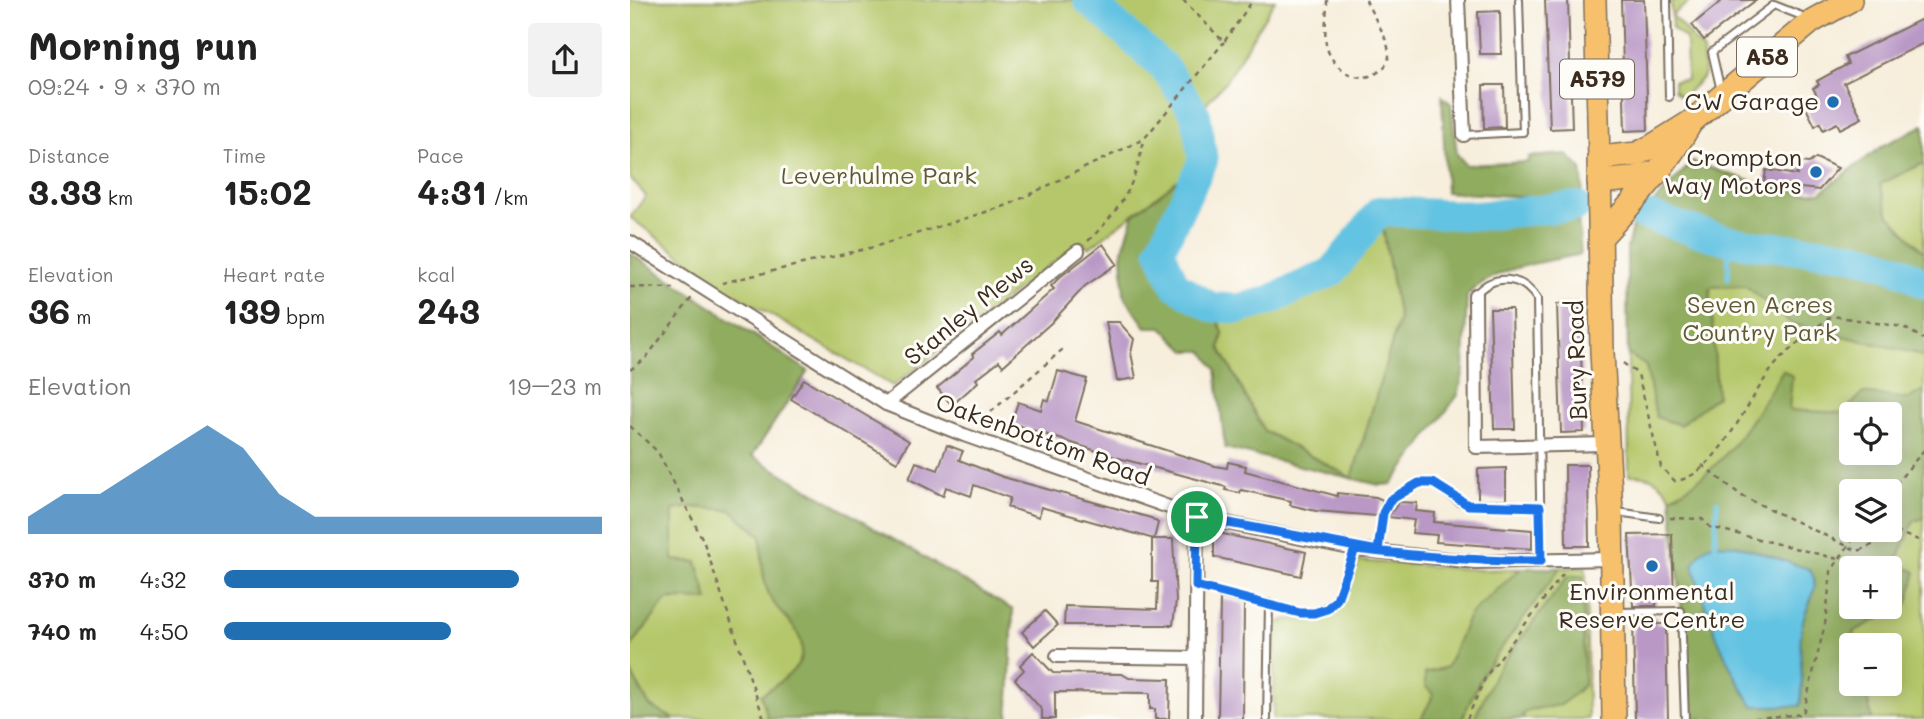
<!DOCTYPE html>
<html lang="en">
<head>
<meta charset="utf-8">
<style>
  body { margin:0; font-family:Mali,sans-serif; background:#f2f2f2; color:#222; height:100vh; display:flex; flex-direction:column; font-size:26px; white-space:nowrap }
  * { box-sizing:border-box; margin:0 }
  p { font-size:23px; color:#767676 }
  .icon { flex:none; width:38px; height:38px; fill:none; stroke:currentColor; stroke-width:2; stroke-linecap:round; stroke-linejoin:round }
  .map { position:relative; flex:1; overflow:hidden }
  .details { display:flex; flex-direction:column; background:#fff; width:630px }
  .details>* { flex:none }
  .controls { position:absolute; left:1209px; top:402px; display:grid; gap:14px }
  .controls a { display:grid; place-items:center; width:63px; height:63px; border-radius:7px; background:#fff; box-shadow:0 4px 18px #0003; font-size:35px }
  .pin { position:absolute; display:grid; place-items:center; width:60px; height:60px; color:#fff; margin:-30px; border:4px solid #fff; border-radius:50%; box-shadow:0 2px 7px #0007 }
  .round { display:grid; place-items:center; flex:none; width:74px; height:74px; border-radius:7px; background:#f2f2f2 }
  .head { display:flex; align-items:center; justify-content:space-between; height:119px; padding:0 28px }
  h1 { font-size:38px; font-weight:800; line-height:52px }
  .figures { display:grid; grid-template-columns:repeat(3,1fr); gap:10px; height:119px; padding:7px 28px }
  .figures div { display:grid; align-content:center }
  .figures b { font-size:35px; font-weight:800 }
  .figures small { font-size:19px; font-weight:400 }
  .figures p { font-size:19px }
  .chart { height:196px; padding:14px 28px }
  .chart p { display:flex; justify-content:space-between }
  .chart svg { width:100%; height:126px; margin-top:7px; fill:#1f6fb2; opacity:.7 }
  ul { padding:0 28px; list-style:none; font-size:23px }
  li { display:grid; grid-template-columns:112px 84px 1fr; align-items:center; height:52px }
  li i { height:18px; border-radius:9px; background:#1f6fb2 }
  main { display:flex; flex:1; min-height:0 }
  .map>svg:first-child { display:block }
  .green { fill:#b5c76a; stroke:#787844; stroke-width:2; fill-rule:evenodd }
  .forest { fill:#90ac5e; stroke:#666b3e; stroke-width:2; fill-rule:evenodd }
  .water { fill:#64c3e2; stroke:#507680; stroke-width:2 }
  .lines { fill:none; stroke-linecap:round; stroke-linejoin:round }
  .stream { stroke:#64c3e2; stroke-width:5 }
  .river { stroke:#64c3e2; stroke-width:30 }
  .building { fill:#b998c6 }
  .lane-casing { stroke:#7d6f60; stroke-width:10 }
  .street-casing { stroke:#7d6f60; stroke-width:16 }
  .primary-casing { stroke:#7d6f60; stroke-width:24 }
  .highway-casing { stroke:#7d6f60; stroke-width:26 }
  .path { stroke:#7d6f60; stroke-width:2.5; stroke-dasharray:5 5; stroke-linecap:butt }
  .lane { stroke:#fff; stroke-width:6 }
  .street { stroke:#fff; stroke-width:12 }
  .primary { stroke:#f7c06c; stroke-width:21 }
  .highway { stroke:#f7c06c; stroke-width:23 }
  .route-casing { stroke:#fff; stroke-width:14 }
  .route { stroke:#1a73e8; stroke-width:9 }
  .poi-dot { fill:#1f6fb2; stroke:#fdfcf7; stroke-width:2.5 }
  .labels { text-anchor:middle; stroke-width:6; stroke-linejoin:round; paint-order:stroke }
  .shield { fill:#fdfcf7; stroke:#75695f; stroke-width:2 }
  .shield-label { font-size:23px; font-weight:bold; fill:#3b2a1e }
  .poi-label { font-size:24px; fill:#3b2a1e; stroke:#fdfcf7; text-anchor:end }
  .park-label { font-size:24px; fill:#605935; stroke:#fdfcf7 }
  .street-label { font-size:24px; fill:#3b2a1e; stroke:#fdfcf7 }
</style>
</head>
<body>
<main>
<section class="details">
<div class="head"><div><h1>Morning run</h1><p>09:24 · 9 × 370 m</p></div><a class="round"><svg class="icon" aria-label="share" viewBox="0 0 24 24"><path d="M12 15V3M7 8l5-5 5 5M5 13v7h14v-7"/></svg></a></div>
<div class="figures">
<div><p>Distance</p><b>3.33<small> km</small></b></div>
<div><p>Time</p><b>15:02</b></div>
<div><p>Pace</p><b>4:31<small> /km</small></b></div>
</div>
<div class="figures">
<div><p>Elevation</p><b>36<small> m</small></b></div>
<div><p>Heart rate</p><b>139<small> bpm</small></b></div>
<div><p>kcal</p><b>243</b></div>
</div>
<div class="chart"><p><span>Elevation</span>19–23 m</p>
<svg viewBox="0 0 160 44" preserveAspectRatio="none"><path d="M0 44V38L10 30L20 30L30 22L40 14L50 6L60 14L70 30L80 38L90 38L100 38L110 38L120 38L130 38L140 38L150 38L160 38V44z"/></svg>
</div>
<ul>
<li><b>370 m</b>4:32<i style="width:78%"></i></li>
<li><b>740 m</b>4:50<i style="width:60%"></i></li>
</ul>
</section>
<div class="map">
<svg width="1294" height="719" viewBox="0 0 1294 719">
  <rect width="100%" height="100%" fill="#fdfcf7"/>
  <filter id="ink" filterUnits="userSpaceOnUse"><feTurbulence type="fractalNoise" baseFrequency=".0143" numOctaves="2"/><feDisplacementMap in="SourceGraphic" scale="14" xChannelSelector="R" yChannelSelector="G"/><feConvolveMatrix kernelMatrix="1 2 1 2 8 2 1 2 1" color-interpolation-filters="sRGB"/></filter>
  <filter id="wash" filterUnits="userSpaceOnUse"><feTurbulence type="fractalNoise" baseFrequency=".00686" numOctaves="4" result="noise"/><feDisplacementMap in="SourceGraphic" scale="28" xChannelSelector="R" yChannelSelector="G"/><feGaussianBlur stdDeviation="1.57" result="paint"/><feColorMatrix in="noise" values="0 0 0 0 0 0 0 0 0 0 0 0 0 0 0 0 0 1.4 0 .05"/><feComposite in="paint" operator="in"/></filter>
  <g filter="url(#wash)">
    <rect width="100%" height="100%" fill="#f7eedc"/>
    <g class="green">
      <path d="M 0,0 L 645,0 L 596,81 L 566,115 L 573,161 L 459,248 L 451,241 L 263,386 L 89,285 L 0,217 L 16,196 L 0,178 Z"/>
      <path d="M 1041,0 L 1062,0 L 1042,15 L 1073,51 L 1074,76 L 1052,98 L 1044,90 L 1044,81 L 1057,80 L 1056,39 L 1042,28 Z"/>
      <path d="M 1294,125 L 1294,719 L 1062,719 L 1041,497 C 1030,479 1020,475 999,475 L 997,249 L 1002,226 L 1062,162 L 1132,185 L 1174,193 L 1191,192 L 1254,145 ZM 1222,415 L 1260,415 L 1260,453 L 1222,453 ZM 1222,492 L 1260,492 L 1260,530 L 1222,530 ZM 1222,569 L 1260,569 L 1260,607 L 1222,607 ZM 1222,646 L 1260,646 L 1260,684 L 1222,684 Z"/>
      <path d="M 750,211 L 769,319 L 722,479 L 634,431 L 590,348 L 593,332 L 581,307 L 609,309 L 638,301 L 702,272 Z"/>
      <path d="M 0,253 L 178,371 L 122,456 L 383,610 L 378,719 L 0,719 Z"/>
      <path d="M 729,561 L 851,570 L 956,567 L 958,719 L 643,719 L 646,624 C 655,618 663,619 673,620 C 710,622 717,589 729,561 Z"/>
    </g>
    <g class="forest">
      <path d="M 812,96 L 821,104 L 827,154 L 836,165 L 898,162 L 898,157 L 936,154 L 951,168 L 953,189 L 950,200 L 816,192 Z"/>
      <path d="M 1294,125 L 1294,163 L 1250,184 L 1259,215 L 1294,252 L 1294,358 L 1284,353 L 1162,324 L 1116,286 L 1080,287 L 1087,396 L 1050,425 L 1026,417 L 1016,366 L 998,354 L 997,249 L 1002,227 L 1062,162 L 1132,185 L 1174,193 L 1191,192 L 1254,145 Z"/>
      <path d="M 573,161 L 530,250 L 544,285 L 581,307 L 593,332 L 590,348 L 634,431 L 722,478 L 769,319 L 750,211 L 849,216 L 947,206 L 951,254 C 912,263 865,266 837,295 L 834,370 L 828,395 L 762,484 L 749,485 L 595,448 L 586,369 L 573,351 L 556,351 L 532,327 L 516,327 L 494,296 L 492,252 L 504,214 Z"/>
      <path d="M 0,253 L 178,371 L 122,456 L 383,610 L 378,719 L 138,719 L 131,695 C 157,677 189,660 162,625 C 154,615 143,605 139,595 C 131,576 132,556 131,536 L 101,510 L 61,507 L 43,510 L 43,560 L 67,562 L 78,600 L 37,599 L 0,648 Z"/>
      <path d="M 1153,370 L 1162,376 L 1159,410 L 1213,413 L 1233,393 L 1278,399 L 1294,390 L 1294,518 L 1284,521 L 1266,563 L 1286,572 L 1278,603 L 1223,632 L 1226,646 L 1222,646 L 1222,684 L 1234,684 L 1242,719 L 1062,719 L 1041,497 C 1095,470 1122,420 1153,370 ZM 1222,415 L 1260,415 L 1260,453 L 1222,453 ZM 1222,492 L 1260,492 L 1260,530 L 1222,530 ZM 1222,569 L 1260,569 L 1260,607 L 1222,607 Z"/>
      <path d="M 891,568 L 930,568 L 853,673 L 832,719 L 791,719 L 804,694 L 795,686 L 795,673 L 817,667 L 839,615 Z"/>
      <path d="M 938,576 L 953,576 L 954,685 L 931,705 L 899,710 L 892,715 L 895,719 L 844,719 L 865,673 Z"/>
      <path d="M 0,671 L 20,706 L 44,719 L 0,719 Z"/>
    </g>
    <path class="water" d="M 1081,544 L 1107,545 L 1179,569 C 1193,586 1177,603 1173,621 C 1166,648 1176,678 1170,706 L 1123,706 C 1094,662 1077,616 1063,565 L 1071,552 Z"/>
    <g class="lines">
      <g class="stream">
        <path d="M 1098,278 L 1099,240"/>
        <path d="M 1085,544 L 1087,501"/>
      </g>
      <g class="river">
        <path d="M 458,0 L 534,67 L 566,115 L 573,161 L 530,250 L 545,285 L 581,307 L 609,309 L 638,301 L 702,272 L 750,211 L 848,216 L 947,206"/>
        <path d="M 1011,214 C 1045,224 1080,238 1114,243 C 1177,253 1241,246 1294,284"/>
      </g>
    </g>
    <g id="blocks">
      <g class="building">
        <path d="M 915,0 L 938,0 L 942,128 L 920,129 Z"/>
        <path d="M 991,0 L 1014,0 L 1018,130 L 995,131 Z"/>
        <path d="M 1093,0 L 1126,0 L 1074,40 L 1062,25 Z"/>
        <path d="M 870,11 L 871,54 L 850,54 L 848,12 Z"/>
        <path d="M 1294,18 L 1294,43 L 1214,83 L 1232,118 L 1210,129 L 1207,123 L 1193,130 L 1190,123 L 1185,126 L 1175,106 L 1189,99 L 1183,88 L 1189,85 L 1187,81 L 1218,64 L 1215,57 Z"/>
        <path d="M 853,85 L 874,85 L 875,127 L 854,128 Z"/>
        <path d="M 1186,158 L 1208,168 L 1189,190 L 1134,184 L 1136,170 L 1167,175 L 1169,162 L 1179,163 Z"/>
        <path d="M 473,244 L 487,264 L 455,286 L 422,322 L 373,366 L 369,361 L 346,379 L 348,382 L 322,405 L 307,388 L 344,357 L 342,354 L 370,332 L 372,335 L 424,289 L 421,286 L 430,277 Z"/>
        <path d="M 949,303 L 954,432 L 931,433 L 927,304 Z"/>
        <path d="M 860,309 L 882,309 L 885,429 L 864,429 Z"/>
        <path d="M 476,322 L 489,322 L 504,339 L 501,353 L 506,378 L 487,381 Z"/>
        <path d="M 428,371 L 457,379 L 445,421 L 585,466 L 597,468 L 598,462 L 616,466 L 615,471 L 707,496 L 707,493 L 746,497 L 753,500 L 747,516 L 686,511 L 660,505 L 661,501 L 611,490 L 610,493 L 595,490 L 596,487 L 485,457 L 381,423 L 388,402 L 411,410 L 414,399 L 419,401 Z"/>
        <path d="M 174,379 L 279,441 L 267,462 L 161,399 Z"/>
        <path d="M 317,445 L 333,451 L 329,460 L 373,477 L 521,518 L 528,523 L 524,539 L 411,507 L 409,517 L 377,507 L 380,498 L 344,485 L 341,496 L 316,487 L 313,496 L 279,479 L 286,462 L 308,470 Z"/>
        <path d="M 935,465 L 958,465 L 959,546 L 936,546 Z"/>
        <path d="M 876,468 L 876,500 L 848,500 L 848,469 Z"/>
        <path d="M 769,502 L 787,503 L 786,511 L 805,513 L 804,522 L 902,530 L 902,549 L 806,542 L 807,535 L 782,533 L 784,520 L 758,517 Z"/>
        <path d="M 584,532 L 676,552 L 671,576 L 584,557 Z"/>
        <path d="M 1042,534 L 1044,598 L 1026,598 L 1026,606 L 1003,606 L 999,535 Z"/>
        <path d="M 522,539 L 543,539 L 546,601 L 543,625 L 434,625 L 435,606 L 527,609 L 528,582 L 522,582 Z"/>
        <path d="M 590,598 L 614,604 L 613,719 L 588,719 Z"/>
        <path d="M 415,611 L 428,625 L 404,646 L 392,632 Z"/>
        <path d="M 1003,617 L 1026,617 L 1026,624 L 1036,624 L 1038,719 L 1005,719 Z"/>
        <path d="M 403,652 L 423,673 L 492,674 L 499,678 L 540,679 L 539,719 L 525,719 L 525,709 L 520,709 L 520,693 L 425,692 L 425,719 L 412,719 L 412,710 L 385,679 L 394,670 L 390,665 Z"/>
      </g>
    </g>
  </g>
  <g filter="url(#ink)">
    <use href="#blocks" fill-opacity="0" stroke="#7d6f60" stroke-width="2"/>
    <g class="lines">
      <defs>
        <g id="lane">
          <path d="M 1037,0 L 1039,97"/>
          <path d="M 1091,91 L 1082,52 L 1144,5 L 1177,18"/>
          <path d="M 834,135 L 893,132 L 889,0"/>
          <path d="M 845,295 C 863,273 892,275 907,299 L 911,561"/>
          <path d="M 987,512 L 1029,518"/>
          <path d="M 749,551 L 753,513 L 760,500 L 789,483 L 803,483 L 829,502 L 847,506 L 910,507"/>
          <path d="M 566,586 L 670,613 C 713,614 713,582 725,549"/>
          <path d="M 986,612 L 1051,611 L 1055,719"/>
          <path d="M 637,719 L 639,603"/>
        </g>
        <g id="street">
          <path d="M 828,0 L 834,135"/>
          <path d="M 0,242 L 256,404 L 334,435 L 567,517 L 725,549 L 845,562 L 981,559"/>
          <path d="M 845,295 L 846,447 L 976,444"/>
          <path d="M 256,404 L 448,251"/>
          <path d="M 427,656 L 566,658"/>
          <path d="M 565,719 L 567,517"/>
        </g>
        <path id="primary" d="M 965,0 L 969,158"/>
        <g id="highway">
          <path d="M 969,182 L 1001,179 L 1026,172"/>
          <path d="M 971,237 C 1005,200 1036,166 1061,122"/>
          <path d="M 984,719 L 981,512 L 972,352 L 969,158 L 1007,154 L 1021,147 L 1061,122 L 1182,21 L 1220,0"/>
        </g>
      </defs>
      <use href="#lane" class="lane-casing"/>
      <use href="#street" class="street-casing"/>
      <use href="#primary" class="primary-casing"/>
      <use href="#highway" class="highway-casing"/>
      <g class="path">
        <path d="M 553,0 L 594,42 L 623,0"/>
        <path d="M 697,0 C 697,14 694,30 696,44 C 701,70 731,88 752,69 C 756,66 759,61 759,55 C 759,38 742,16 736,0"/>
        <path d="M 458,241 C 492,208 505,186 514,139"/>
        <path d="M 92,283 L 244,247 L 378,205 L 514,139 L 594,42"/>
        <path d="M 0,287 L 44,288"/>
        <path d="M 993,363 L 1008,374 L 1031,467 L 1045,481 C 1087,477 1120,394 1145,365 C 1162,346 1181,331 1202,316 L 1273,327 L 1294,339"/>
        <path d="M 0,370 L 15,359 L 63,296"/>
        <path d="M 346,425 L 433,349"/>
        <path d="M 0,426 L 28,452 L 73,540 L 134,719"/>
        <path d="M 1072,465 L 1112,496 L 1228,551 L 1269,533 L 1294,542"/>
        <path d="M 1259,492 L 1294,450"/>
        <path d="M 1040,518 L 1072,519 L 1080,527 L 1208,559"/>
        <path d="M 837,719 L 856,676 L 933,574"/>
        <path d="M 1115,719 L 1173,714 L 1195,624 L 1201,571 L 1229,530"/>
      </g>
      <use href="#lane" class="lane"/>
      <use href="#street" class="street"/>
      <use href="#primary" class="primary"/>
      <use href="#highway" class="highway"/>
    </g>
  </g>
  <g class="lines" filter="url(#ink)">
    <defs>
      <path id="route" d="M 567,517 L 566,586 L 670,613 L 684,613 L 697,609 L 707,599 L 725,549 C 788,556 848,562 911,561 L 910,507 L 838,505 L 803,483 L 789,483 L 760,500 L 753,513 L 748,551 L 567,517"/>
    </defs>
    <use href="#route" class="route-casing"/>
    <use href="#route" class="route"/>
  </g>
  <g class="poi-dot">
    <circle cx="1203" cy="102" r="7"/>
    <circle cx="1186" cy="172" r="7"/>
    <circle cx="1022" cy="566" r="7"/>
  </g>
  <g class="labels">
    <g class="shield">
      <rect x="1107" y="37.5" width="60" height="39" rx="5"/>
      <rect x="930" y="59.5" width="74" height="39" rx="5"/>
    </g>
    <g class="shield-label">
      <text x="1137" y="65">A58</text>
      <text x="967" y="87">A579</text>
    </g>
    <g class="poi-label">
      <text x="1189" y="110">CW Garage</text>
      <text x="1172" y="166">Crompton<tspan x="1172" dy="28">Way Motors</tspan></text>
      <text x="1022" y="600" text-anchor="middle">Environmental<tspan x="1022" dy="28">Reserve Centre</tspan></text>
    </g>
    <g class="park-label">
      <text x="249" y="184">Leverhulme Park</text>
      <text x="1130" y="313">Seven Acres<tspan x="1130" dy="28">Country Park</tspan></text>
    </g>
    <g class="street-label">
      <text transform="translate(339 311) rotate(-39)" y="8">Stanley Mews</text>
      <text transform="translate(947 360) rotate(-92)" y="8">Bury Road</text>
      <text transform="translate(413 440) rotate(20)" y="8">Oakenbottom Road</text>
    </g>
  </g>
</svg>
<div class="controls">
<a><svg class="icon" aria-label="locate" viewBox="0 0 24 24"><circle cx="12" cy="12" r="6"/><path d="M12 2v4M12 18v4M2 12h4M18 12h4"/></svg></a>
<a><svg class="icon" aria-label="layers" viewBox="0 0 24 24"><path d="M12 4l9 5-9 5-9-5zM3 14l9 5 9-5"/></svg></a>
<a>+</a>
<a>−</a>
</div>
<div class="pin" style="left:567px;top:517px;background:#1e9e55"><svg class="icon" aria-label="arrive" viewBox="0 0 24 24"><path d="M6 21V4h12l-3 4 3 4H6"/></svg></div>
</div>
</main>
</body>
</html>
